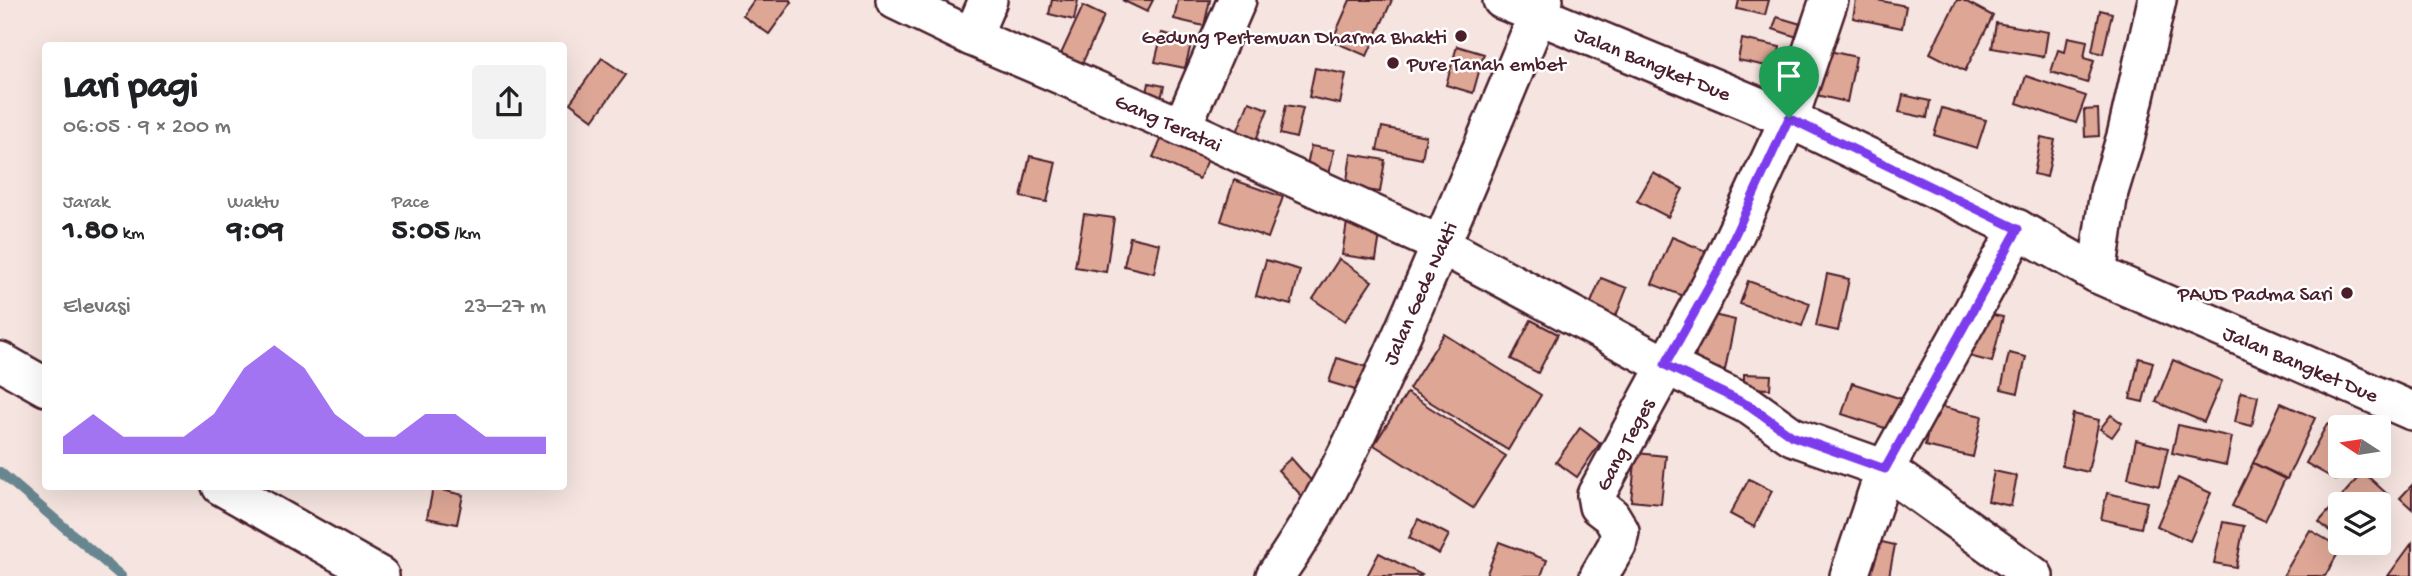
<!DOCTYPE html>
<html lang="id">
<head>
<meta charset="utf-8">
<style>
  body { margin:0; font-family:"Gochi Hand",sans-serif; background:#f2f2f2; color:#202124; height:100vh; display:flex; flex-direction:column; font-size:26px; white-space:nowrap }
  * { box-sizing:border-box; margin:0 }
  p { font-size:23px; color:#757577 }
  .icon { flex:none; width:38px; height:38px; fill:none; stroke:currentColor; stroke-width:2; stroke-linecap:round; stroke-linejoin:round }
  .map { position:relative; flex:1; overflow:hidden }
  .details { position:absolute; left:42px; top:42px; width:525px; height:448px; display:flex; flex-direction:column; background:#fff; border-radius:7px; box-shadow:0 7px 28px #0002 }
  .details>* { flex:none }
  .needle { width:46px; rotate:282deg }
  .buttons { position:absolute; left:2328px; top:415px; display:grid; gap:14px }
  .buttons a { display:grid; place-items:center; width:63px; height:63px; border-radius:7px; background:#fff; box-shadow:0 7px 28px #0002; font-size:35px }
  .pin { position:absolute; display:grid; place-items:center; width:60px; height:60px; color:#fff; margin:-72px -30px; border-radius:50% 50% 50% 0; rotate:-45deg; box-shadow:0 0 7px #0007 }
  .pin .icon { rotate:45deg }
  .round { display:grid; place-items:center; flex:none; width:74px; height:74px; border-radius:7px; background:#f2f2f2 }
  .head { display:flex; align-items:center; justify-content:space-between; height:119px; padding:0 21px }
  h1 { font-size:38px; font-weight:700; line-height:52px }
  .stats { display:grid; grid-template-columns:repeat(3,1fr); gap:10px; height:119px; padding:7px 21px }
  .stats div { display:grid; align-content:center }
  .stats b { font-size:30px; font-weight:700 }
  .stats small { font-size:19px; font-weight:400 }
  .stats p { font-size:19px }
  .chart { height:196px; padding:14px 21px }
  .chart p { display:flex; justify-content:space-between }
  .chart svg { width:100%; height:126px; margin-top:7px; fill:#7c3aed; opacity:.7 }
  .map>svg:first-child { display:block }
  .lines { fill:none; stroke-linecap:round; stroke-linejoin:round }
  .stream { stroke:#678690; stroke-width:10 }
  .building { fill:#dda695; stroke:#4a1f2b; stroke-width:2 }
  .street-casing { stroke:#4a1f2b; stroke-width:42 }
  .street { stroke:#fff; stroke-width:37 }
  .route-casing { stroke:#fff; stroke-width:14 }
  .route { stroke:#7c3aed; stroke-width:9 }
  .poi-dot { fill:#4a1f2b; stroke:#fff; stroke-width:2.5 }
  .labels { text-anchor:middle; stroke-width:5; stroke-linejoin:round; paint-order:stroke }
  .poi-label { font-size:21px; fill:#4a1f2b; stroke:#fff; text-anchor:end }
  .street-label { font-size:21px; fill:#4a1f2b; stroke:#fff }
</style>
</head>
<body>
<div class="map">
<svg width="2412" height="576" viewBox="0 0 2412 576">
  <rect width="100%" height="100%" fill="#f5e4df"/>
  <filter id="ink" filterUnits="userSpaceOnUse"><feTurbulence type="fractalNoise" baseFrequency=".0143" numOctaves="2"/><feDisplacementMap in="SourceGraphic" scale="14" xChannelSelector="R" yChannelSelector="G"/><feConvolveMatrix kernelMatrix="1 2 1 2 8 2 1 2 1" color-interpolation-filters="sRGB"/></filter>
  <g filter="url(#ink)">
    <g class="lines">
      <path class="stream" d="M 0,472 L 121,576"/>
    </g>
    <g class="building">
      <path d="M 754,0 L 790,0 L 792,2 L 769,34 L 743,16 Z"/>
      <path d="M 1052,0 L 1078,0 L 1074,20 L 1049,14 Z"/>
      <path d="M 1122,0 L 1153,0 L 1147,12 Z"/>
      <path d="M 1178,0 L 1210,0 L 1204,26 L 1174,19 Z"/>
      <path d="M 1350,0 L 1392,0 L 1367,56 L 1332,41 Z"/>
      <path d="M 1739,0 L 1769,0 L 1765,15 L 1737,9 Z"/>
      <path d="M 1856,0 L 1877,0 L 1906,6 L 1902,28 L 1853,18 Z"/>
      <path d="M 1957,0 L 1963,0 L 1993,16 L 1965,71 L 1930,53 Z"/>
      <path d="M 1083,6 L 1104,16 L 1076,77 L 1055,67 Z"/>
      <path d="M 2100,10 L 2112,13 L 2103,54 L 2092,51 Z"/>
      <path d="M 1777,17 L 1801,24 L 1797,37 L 1773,29 Z"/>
      <path d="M 1996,23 L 2048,32 L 2044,57 L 1992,48 Z"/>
      <path d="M 1162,33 L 1192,40 L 1185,68 L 1155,62 Z"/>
      <path d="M 2068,37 L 2087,41 L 2084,58 L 2094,61 L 2087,83 L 2051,72 L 2058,50 L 2065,52 Z"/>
      <path d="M 1742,39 L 1780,47 L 1776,68 L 1738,60 Z"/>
      <path d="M 1457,46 L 1484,54 L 1473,93 L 1446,85 Z"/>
      <path d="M 1825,50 L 1856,57 L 1847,102 L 1816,95 Z"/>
      <path d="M 602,58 L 626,75 L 593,120 L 570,103 Z"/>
      <path d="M 1315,68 L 1346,74 L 1340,104 L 1309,97 Z"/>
      <path d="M 2026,76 L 2086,96 L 2076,123 L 2017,103 Z"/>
      <path d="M 1149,83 L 1164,86 L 1158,111 L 1144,108 Z"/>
      <path d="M 1903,95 L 1930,101 L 1927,118 L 1899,112 Z"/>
      <path d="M 1249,102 L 1268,109 L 1252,150 L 1233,142 Z"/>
      <path d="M 1286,105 L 1303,108 L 1296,138 L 1280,134 Z"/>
      <path d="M 1942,108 L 1986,120 L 1977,148 L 1934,135 Z"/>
      <path d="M 2098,109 L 2099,136 L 2085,137 L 2084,110 Z"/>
      <path d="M 1168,125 L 1214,147 L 1199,179 L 1153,157 Z"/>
      <path d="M 1382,127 L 1426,136 L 1422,159 L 1377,150 Z"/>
      <path d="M 2041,137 L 2055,140 L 2047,177 L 2034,174 Z"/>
      <path d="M 1311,146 L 1334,150 L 1328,180 L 1305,175 Z"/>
      <path d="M 1351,154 L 1385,160 L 1380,192 L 1346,187 Z"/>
      <path d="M 1030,156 L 1056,162 L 1047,202 L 1021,197 Z"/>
      <path d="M 1653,173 L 1683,189 L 1668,217 L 1637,201 Z"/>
      <path d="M 1234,180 L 1283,197 L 1268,238 L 1221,221 Z"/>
      <path d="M 1084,214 L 1114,218 L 1106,272 L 1075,267 Z"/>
      <path d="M 1347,222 L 1381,228 L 1376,260 L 1342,255 Z"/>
      <path d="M 1130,237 L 1160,244 L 1154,273 L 1124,266 Z"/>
      <path d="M 1672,237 L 1713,254 L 1694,300 L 1652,284 Z"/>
      <path d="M 1339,259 L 1372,281 L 1345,321 L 1313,299 Z"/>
      <path d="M 1266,260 L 1300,270 L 1291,305 L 1256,296 Z"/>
      <path d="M 1827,274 L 1849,279 L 1838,331 L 1816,326 Z"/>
      <path d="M 1601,278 L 1627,288 L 1614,321 L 1588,310 Z"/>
      <path d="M 1748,281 L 1810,303 L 1802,326 L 1740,304 Z"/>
      <path d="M 1975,311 L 2003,317 L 1992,362 L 1965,355 Z"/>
      <path d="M 1705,313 L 1735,320 L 1725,370 L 1694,363 Z"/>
      <path d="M 1531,320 L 1558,334 L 1538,373 L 1511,359 Z"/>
      <path d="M 1444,334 L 1541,395 L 1508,450 L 1409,389 Z"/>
      <path d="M 2009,353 L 2026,357 L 2018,393 L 2001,389 Z"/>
      <path d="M 1337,358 L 1370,368 L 1362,392 L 1329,382 Z"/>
      <path d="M 2139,358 L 2153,362 L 2143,402 L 2130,399 Z"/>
      <path d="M 2173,360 L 2222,381 L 2204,422 L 2156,402 Z"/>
      <path d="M 1744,374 L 1771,375 L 1770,389 L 1744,388 Z"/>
      <path d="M 1852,383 L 1905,400 L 1894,431 L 1842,414 Z"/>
      <path d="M 2241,392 L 2258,396 L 2252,426 L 2235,422 Z"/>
      <path d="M 1407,393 L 1506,456 L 1473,508 L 1374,445 Z"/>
      <path d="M 2281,403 L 2315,418 L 2287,479 L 2253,463 Z"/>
      <path d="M 1934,405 L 1982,416 L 1973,457 L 1925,446 Z"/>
      <path d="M 2073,414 L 2099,420 L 2088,472 L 2062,466 Z"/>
      <path d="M 2111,415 L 2122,423 L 2112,437 L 2100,429 Z"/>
      <path d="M 2327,424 L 2340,431 L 2340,466 L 2344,466 L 2336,480 L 2306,463 Z"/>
      <path d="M 2178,425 L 2232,437 L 2226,465 L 2172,453 Z"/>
      <path d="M 1580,428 L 1600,443 L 1577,477 L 1556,462 Z"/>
      <path d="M 2136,440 L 2168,448 L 2159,486 L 2128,478 Z"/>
      <path d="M 1636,453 L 1666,456 L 1661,504 L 1631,501 Z"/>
      <path d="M 1291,458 L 1322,493 L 1309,504 L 1278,470 Z"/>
      <path d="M 2253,463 L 2285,479 L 2265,521 L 2232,506 Z"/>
      <path d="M 1994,471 L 2017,476 L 2011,506 L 1988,501 Z"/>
      <path d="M 2363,472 L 2387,494 L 2378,504 L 2340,504 L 2340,540 L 2319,522 Z"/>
      <path d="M 2178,478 L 2211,493 L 2190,541 L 2157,526 Z"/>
      <path d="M 1749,479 L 1772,491 L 1754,527 L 1730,514 Z"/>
      <path d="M 2412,485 L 2412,509 L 2400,498 Z"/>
      <path d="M 433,488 L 463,495 L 457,524 L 427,518 Z"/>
      <path d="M 2107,493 L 2147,502 L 2141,528 L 2101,519 Z"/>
      <path d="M 1418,519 L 1449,535 L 1439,554 L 1409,538 Z"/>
      <path d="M 2223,522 L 2244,526 L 2236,567 L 2214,563 Z"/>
      <path d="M 2310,530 L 2341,548 L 2325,576 L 2283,576 Z"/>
      <path d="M 1873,540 L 1895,545 L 1889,576 L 1865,576 Z"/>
      <path d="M 1499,542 L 1547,560 L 1541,576 L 1486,576 Z"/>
      <path d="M 2412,543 L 2412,576 L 2388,576 Z"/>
      <path d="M 1379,553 L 1422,575 L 1421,576 L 1367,576 Z"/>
    </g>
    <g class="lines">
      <defs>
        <g id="street">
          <path d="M 895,0 L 972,37 L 1182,127 L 1441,245 L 1665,365 L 1750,406 L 1792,436 L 1885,469 L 2034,576"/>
          <path d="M 1502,0 L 1789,119 L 2018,229 L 2097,274 L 2412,411"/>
          <path d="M 972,37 L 988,0"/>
          <path d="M 1182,127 L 1237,0"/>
          <path d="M 2097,274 L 2109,192 L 2126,136 L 2157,0"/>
          <path d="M 0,361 L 46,387"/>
          <path d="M 221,486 L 380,576"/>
          <path d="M 1275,576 C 1330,499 1365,417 1403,332 C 1451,222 1498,111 1544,0"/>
          <path d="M 1599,576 L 1617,545 L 1620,531 L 1611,516 L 1598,506 L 1596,495 L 1719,269 L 1789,119 L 1829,0"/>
          <path d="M 1849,576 L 1885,469 L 2018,229"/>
        </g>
      </defs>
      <use href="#street" class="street-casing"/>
      <use href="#street" class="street"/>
    </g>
  </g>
  <g class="lines" filter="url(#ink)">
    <defs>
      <path id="route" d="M 1789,118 L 2018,229 L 1885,469 L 1792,436 L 1750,406 L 1665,365 L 1719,269 Z"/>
    </defs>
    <use href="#route" class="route-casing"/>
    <use href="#route" class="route"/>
  </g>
  <g class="poi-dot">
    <circle cx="1461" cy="36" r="7"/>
    <circle cx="1393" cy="63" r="7"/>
    <circle cx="2347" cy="293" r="7"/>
  </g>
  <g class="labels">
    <g class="poi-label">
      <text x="1447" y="43">Gedung Pertemuan Dharma Bhakti</text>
      <text x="1407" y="70" text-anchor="start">Pure Tanah embet</text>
      <text x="2333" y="300">PAUD Padma Sari</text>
    </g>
    <g class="street-label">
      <text transform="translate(1653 63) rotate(22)" y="7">Jalan Bangket Due</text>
      <text transform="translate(1169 122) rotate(24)" y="7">Gang Teratai</text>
      <text transform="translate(1419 293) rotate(-66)" y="7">Jalan Gede Nakti</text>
      <text transform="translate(2301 363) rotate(23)" y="7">Jalan Bangket Due</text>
      <text transform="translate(1624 444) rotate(-62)" y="7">Gang Teges</text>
    </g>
  </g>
</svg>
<div class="buttons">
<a><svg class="needle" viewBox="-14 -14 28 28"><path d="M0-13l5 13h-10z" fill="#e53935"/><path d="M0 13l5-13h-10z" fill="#757577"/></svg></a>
<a><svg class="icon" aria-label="layers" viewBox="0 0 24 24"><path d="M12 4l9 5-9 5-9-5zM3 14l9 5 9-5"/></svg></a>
</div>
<div class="pin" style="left:1789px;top:118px;background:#1e9e55"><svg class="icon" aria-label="arrive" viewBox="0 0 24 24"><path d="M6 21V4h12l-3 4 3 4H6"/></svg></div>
<section class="details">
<div class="head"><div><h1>Lari pagi</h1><p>06:05 · 9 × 200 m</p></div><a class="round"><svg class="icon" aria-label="share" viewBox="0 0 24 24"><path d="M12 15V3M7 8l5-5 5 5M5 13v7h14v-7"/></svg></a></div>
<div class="stats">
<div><p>Jarak</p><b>1.80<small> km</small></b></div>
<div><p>Waktu</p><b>9:09</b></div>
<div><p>Pace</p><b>5:05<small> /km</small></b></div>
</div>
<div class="chart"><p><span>Elevasi</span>23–27 m</p>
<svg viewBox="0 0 160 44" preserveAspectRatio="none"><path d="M0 44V38L10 30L20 38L30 38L40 38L50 30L60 14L70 6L80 14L90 30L100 38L110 38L120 30L130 30L140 38L150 38L160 38V44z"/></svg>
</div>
</section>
</div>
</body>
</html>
